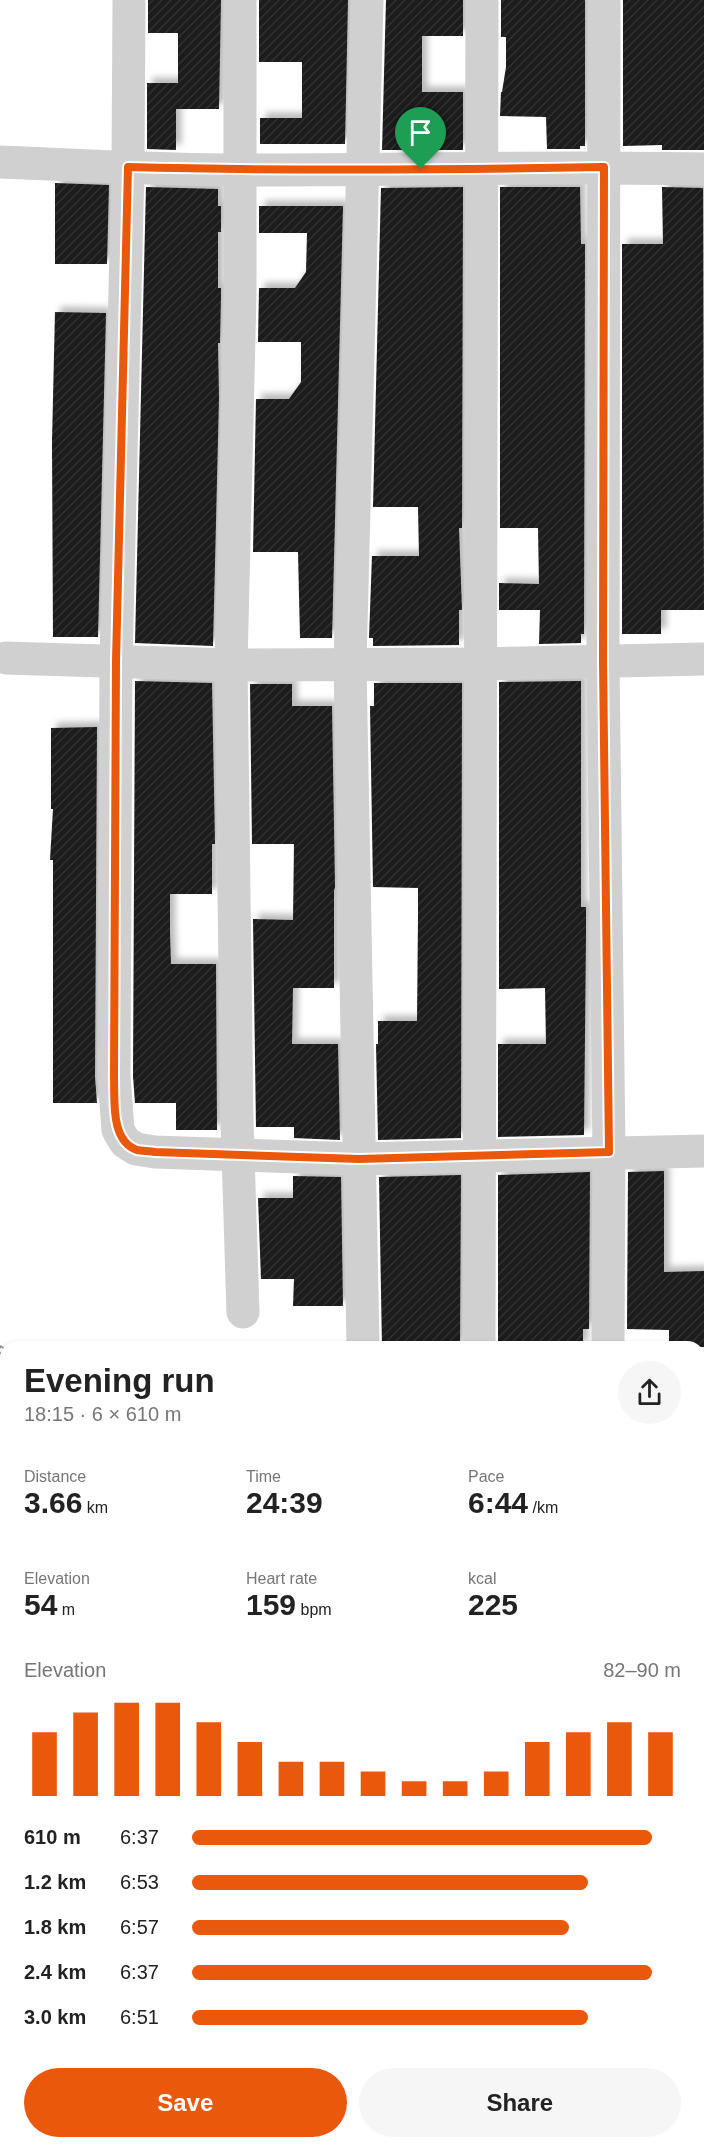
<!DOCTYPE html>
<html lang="en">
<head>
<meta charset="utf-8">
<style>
  body { margin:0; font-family:Arial,sans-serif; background:#f6f6f6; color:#222; height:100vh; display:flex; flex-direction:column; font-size:22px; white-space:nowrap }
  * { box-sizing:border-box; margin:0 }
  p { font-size:20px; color:#767676 }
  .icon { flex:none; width:33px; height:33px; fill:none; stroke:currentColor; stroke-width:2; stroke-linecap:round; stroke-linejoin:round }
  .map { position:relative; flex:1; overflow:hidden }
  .panel { position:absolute; left:0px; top:1341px; width:705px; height:808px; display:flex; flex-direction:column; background:#fff; border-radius:18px 18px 0 0; box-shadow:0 2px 4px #0004 }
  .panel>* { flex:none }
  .pin { position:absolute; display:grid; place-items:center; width:51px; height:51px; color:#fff; margin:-62px -26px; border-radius:50% 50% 50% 0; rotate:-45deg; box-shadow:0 0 6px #0007 }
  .pin .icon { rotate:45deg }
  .round { display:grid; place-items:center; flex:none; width:63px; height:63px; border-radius:32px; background:#f6f6f6 }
  .summary { display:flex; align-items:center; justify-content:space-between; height:102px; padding:0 24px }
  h1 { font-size:33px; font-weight:600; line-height:45px }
  .figures { display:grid; grid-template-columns:repeat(3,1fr); gap:9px; height:102px; padding:6px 24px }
  .figures div { display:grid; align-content:center }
  .figures b { font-size:30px; font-weight:600 }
  .figures small { font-size:16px; font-weight:400 }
  .figures p { font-size:16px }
  .chart { height:168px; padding:12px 24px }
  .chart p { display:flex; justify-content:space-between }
  .chart svg { width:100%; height:108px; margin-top:6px; stroke:#ea580c; stroke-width:6 }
  .action { display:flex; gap:12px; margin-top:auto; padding:12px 24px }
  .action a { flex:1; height:69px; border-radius:36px; background:#ea580c; color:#fff; font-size:24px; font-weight:600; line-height:69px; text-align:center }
  .action a+a { background:#f6f6f6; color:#222 }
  ul { padding:0 24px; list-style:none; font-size:20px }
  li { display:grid; grid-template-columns:96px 72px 1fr; align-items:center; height:45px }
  li i { height:15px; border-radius:8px; background:#ea580c }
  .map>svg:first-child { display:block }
  .building { fill:url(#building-hatch); filter:url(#shadow) }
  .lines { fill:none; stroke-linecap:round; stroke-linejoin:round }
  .minor { stroke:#d0d0d0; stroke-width:33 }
  .rail-casing { stroke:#888; stroke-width:7 }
  .rail { stroke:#fff; stroke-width:4.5; stroke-dasharray:14; stroke-linecap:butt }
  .route-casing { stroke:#fff; stroke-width:12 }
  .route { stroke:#ea580c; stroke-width:8 }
</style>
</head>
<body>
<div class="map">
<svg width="704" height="2149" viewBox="0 0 704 2149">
  <defs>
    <pattern id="building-hatch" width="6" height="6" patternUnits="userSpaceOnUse" patternTransform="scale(1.5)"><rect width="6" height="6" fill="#1a1a1a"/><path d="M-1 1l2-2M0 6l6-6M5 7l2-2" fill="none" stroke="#333"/></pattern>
    <filter id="shadow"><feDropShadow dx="5.5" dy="-5.5" stdDeviation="3" flood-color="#0004"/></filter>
  </defs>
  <rect width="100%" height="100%" fill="#fff"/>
  <g class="building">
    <path d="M 148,0 L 221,0 L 219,109 L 176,109 L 176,150 L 147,149 L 147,83 L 178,83 L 178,33 L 148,33 Z"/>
    <path d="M 259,0 L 348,0 L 345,144 L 260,144 L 260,118 L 302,118 L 302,62 L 259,62 Z"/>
    <path d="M 386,0 L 463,0 L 463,36 L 422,36 L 422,92 L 463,92 L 463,150 L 382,150 Z"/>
    <path d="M 501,0 L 585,0 L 585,146 L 580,146 L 580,149 L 547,149 L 546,117 L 500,116 L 501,92 L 502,92 L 506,67 L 506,37 L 501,37 Z"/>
    <path d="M 623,0 L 704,0 L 704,150 L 662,150 L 662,145 L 623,146 Z"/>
    <path d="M 55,183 L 109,185 L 107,264 L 55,264 Z"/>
    <path d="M 146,187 L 218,189 L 218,206 L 221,206 L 221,232 L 218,232 L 218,288 L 221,288 L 221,295 L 220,343 L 218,343 L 219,398 L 213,646 L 135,643 Z"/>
    <path d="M 463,187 L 462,528 L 459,528 L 462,610 L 459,610 L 459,645 L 373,646 L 373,638 L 369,638 L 372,556 L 419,556 L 418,507 L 373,507 L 381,188 Z"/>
    <path d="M 500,187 L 580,187 L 581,244 L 585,244 L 584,634 L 581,634 L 581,643 L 539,644 L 540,610 L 499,610 L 499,583 L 539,584 L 538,528 L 500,528 Z"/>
    <path d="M 662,187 L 703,188 L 704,610 L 661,610 L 661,634 L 622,634 L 622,244 L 663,244 Z"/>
    <path d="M 259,206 L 343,206 L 332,638 L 300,638 L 298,552 L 253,552 L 256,399 L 289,399 L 301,382 L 301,342 L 258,342 L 259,288 L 295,288 L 306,272 L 307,233 L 259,233 Z"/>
    <path d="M 55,312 L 106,313 L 98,637 L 53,637 L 52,442 Z"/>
    <path d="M 135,681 L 212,683 L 215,844 L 212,844 L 212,894 L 170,894 L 170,933 L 171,964 L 216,964 L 217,1130 L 176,1130 L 176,1103 L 135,1103 L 133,1076 Z"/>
    <path d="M 581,681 L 581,907 L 586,907 L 586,933 L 584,1135 L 498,1137 L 498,1044 L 546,1044 L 545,988 L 499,989 L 499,682 Z"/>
    <path d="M 374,683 L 462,683 L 461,1138 L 378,1140 L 376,1044 L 378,1044 L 378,1021 L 417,1021 L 418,919 L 418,888 L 373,887 L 370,706 L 374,706 Z"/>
    <path d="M 250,684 L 292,684 L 292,706 L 332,706 L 335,887 L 334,891 L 334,988 L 293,988 L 292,1044 L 338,1044 L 340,1140 L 294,1138 L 294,1127 L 256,1127 L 253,919 L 293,920 L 294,844 L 252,844 Z"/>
    <path d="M 97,727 L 95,1077 L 97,1103 L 53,1103 L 53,860 L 50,860 L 53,809 L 51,809 L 51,728 Z"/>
    <path d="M 664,1171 L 664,1272 L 704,1271 L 704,1347 L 669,1347 L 669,1330 L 627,1329 L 628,1172 Z"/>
    <path d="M 590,1172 L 589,1329 L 583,1329 L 583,1347 L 498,1347 L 498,1175 Z"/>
    <path d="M 461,1175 L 460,1347 L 382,1347 L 379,1177 Z"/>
    <path d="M 293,1176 L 341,1177 L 343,1306 L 293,1306 L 294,1279 L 261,1279 L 258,1198 L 293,1198 Z"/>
  </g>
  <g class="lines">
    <g class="minor">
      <path d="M 129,0 L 128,167 L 116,661 L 114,1077 L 118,1130 L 125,1142 L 136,1149 L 155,1152 L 359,1159 L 704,1151"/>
      <path d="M 240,0 L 240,295 L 231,665 L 237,1122 L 243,1312"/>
      <path d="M 604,0 L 603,661 L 609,1152 L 608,1347"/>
      <path d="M 0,162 C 80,165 161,170 241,170 C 395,170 550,166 704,169"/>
      <path d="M 6,658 L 231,665 L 480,664 L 704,659"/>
      <path d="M 363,1347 L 350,665 L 367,0"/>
      <path d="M 479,1347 L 482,0"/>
      <path d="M 699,1588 L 704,1588"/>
    </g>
    <defs>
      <g id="rail">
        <path d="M 0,1349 L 6,1354"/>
        <path d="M 0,1398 L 6,1402"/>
        <path d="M 699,1877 L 704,1881"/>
        <path d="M 699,1924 L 704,1928"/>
      </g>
    </defs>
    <use href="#rail" class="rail-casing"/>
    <use href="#rail" class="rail"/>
  </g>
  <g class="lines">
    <defs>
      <path id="route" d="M 128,167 C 286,171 446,170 604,167 L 603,661 L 609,1152 L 359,1159 L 155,1152 C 149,1151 142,1151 137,1150 C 110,1141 115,1099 114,1077 L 116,661 Z"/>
    </defs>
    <use href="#route" class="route-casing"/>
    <use href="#route" class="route"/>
  </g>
</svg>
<div class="pin" style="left:421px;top:169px;background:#1e9e55"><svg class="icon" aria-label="arrive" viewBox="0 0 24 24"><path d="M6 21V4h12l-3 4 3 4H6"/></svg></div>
<section class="panel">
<div class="summary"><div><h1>Evening run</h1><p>18:15 · 6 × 610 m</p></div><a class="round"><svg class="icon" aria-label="share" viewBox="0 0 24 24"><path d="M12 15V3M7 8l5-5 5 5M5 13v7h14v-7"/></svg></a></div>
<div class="figures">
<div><p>Distance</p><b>3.66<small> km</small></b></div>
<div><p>Time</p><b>24:39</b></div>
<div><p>Pace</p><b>6:44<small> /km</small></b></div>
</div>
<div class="figures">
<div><p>Elevation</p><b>54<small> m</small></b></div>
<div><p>Heart rate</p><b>159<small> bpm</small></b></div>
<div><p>kcal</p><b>225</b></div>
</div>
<div class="chart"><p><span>Elevation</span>82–90 m</p>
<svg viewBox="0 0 160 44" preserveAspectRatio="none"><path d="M5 44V18M15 44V10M25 44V6M35 44V6M45 44V14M55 44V22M65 44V30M75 44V30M85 44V34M95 44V38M105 44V38M115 44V34M125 44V22M135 44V18M145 44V14M155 44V18"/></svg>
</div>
<ul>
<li><b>610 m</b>6:37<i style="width:94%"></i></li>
<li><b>1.2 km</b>6:53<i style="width:81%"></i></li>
<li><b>1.8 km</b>6:57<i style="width:77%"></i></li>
<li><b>2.4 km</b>6:37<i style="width:94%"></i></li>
<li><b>3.0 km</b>6:51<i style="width:81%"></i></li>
</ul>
<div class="action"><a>Save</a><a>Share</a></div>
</section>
</div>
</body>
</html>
